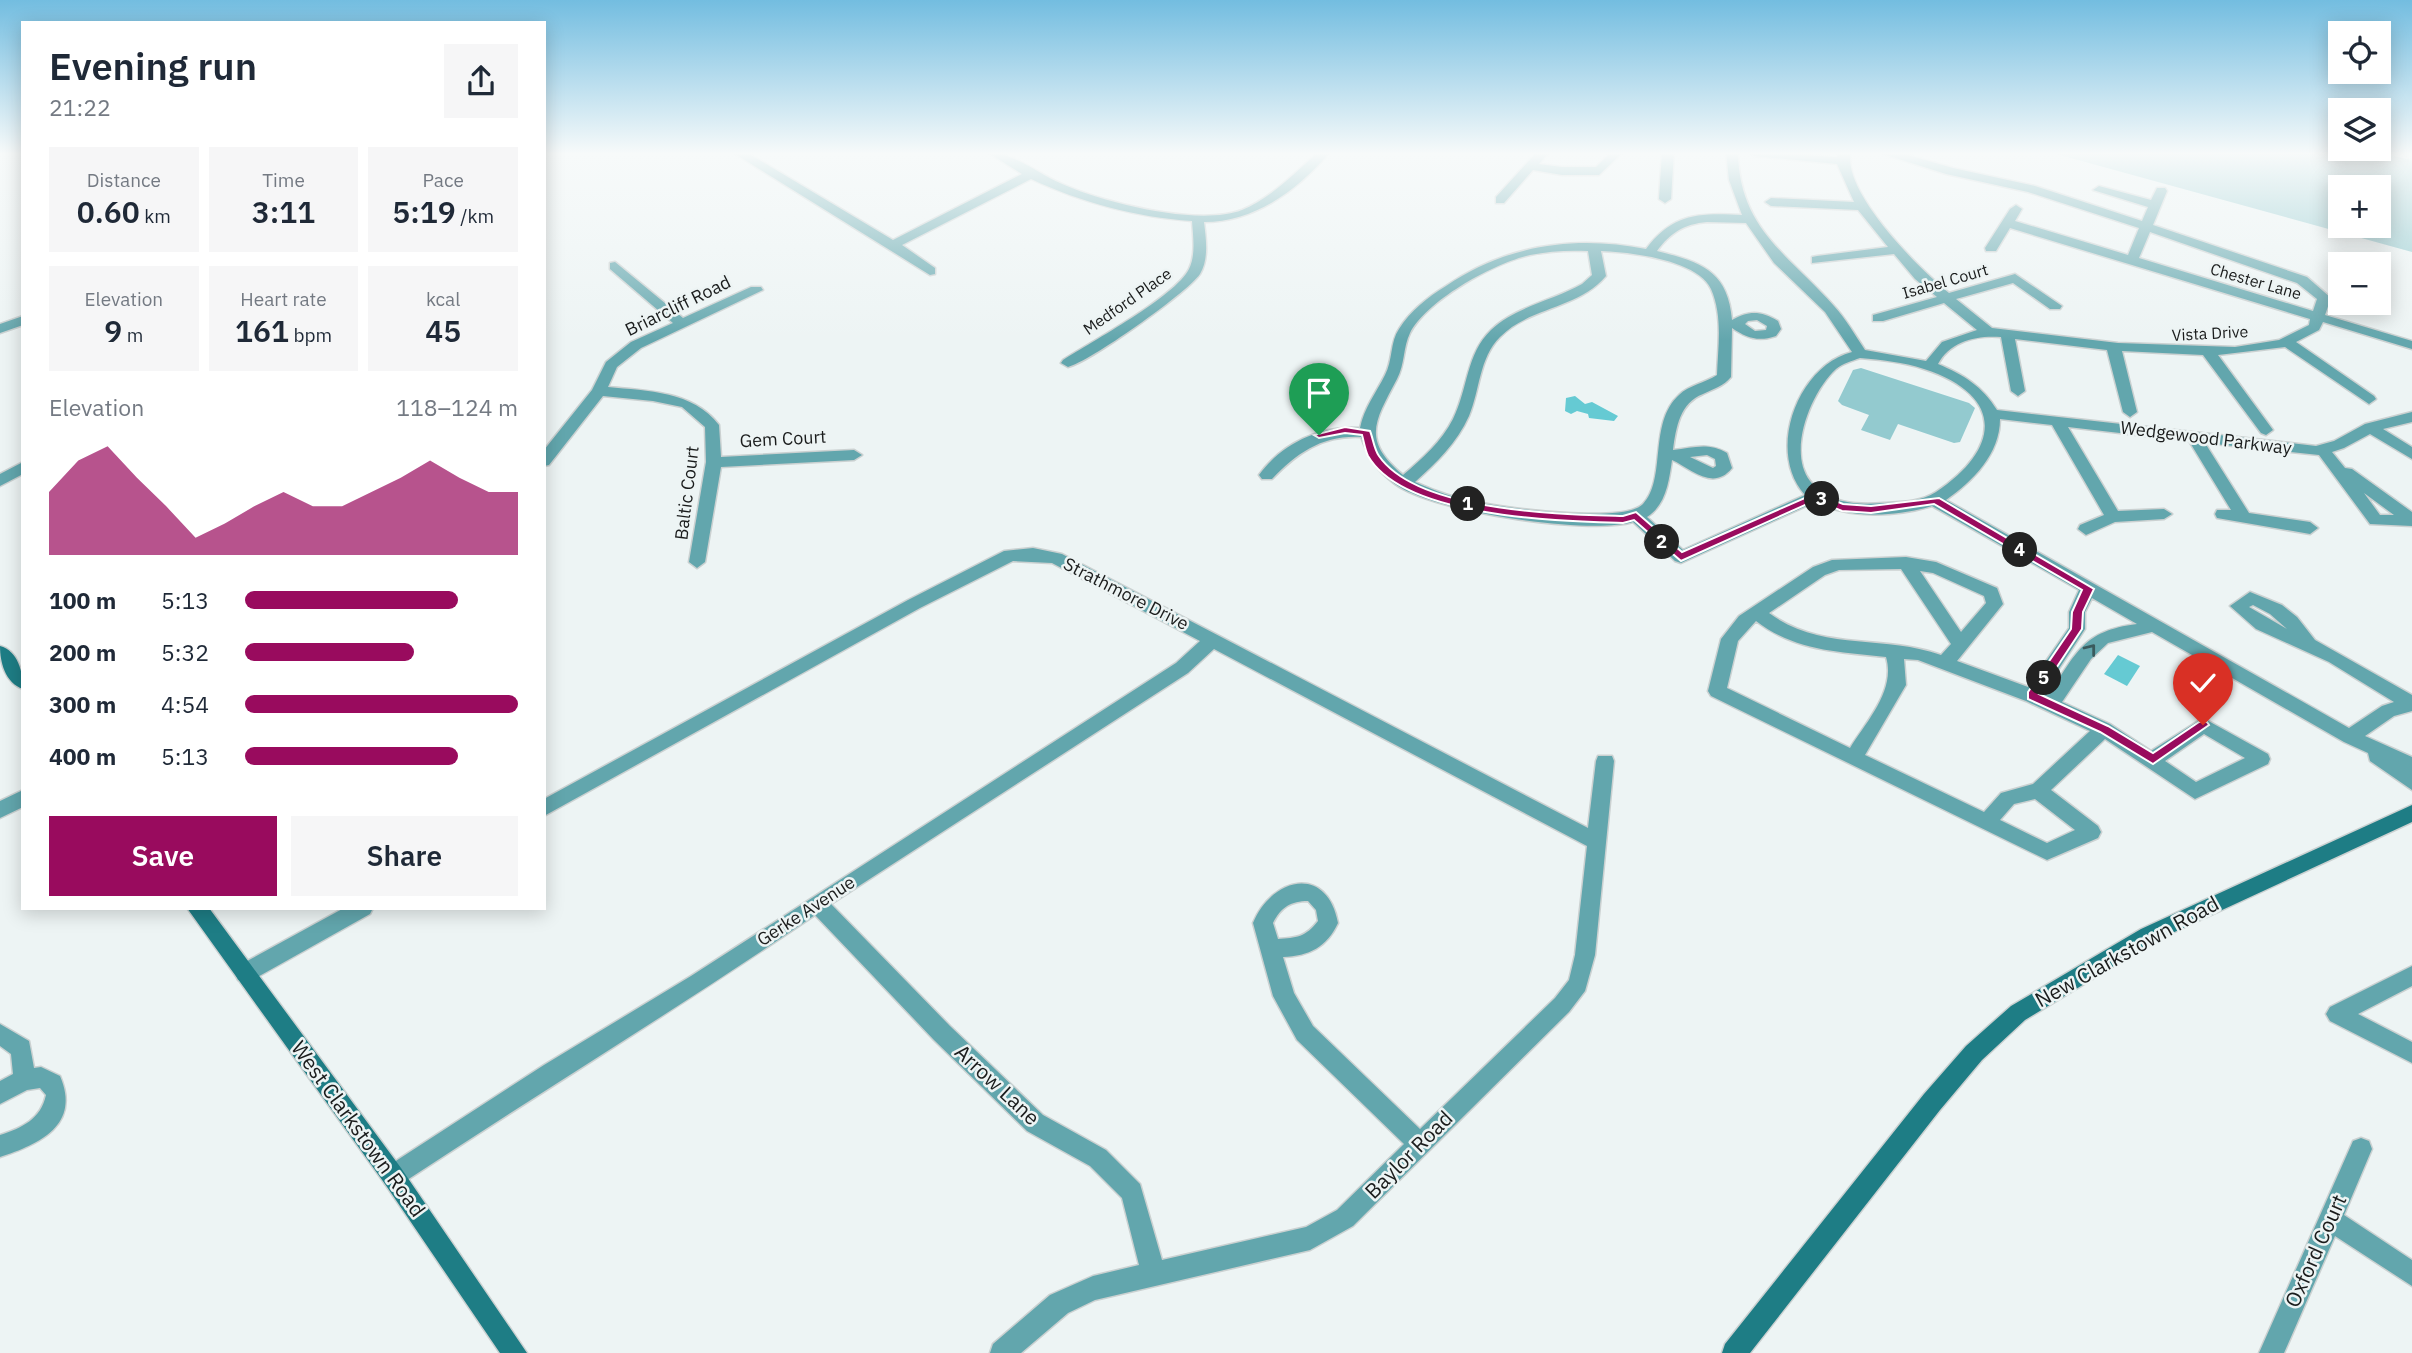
<!DOCTYPE html>
<html lang="en">
<head>
<meta charset="utf-8">
<style>
  body { margin:0; font-family:"IBM Plex Sans",sans-serif; background:#f6f6f7; color:#1f2937; height:100vh; display:flex; flex-direction:column; font-size:26px; white-space:nowrap }
  * { box-sizing:border-box; margin:0 }
  p { font-size:23px; color:#747a83 }
  .icon { flex:none; width:38px; height:38px; fill:none; stroke:currentColor; stroke-width:2; stroke-linecap:round; stroke-linejoin:round }
  .map { position:relative; flex:1; overflow:hidden }
  .panel { position:absolute; left:21px; top:21px; width:525px; height:889px; display:flex; flex-direction:column; background:#fff; border-radius:0px; box-shadow:0 4px 18px #0003 }
  .panel>* { flex:none }
  .fabs { position:absolute; left:2328px; top:21px; display:grid; gap:14px }
  .fabs a { display:grid; place-items:center; width:63px; height:63px; border-radius:0px; background:#fff; box-shadow:0 4px 18px #0003; font-size:35px }
  .pin { position:absolute; display:grid; place-items:center; width:60px; height:60px; color:#fff; margin:-72px -30px; border-radius:50% 50% 50% 0; rotate:-45deg; box-shadow:0 0 7px #0007 }
  .pin .icon { rotate:45deg }
  .km { position:absolute; width:35px; height:35px; margin:-18px; border-radius:50%; background:#222; color:#fff; font-size:19px; line-height:35px; text-align:center }
  .round { display:grid; place-items:center; flex:none; width:74px; height:74px; border-radius:0px; background:#f6f6f7 }
  .headline { display:flex; align-items:center; justify-content:space-between; height:119px; padding:0 28px }
  h1 { font-size:38px; font-weight:600; line-height:52px }
  .figures { display:grid; grid-template-columns:repeat(3,1fr); gap:10px; height:119px; padding:7px 28px }
  .figures div { display:grid; align-content:center; border-radius:0px; background:#f6f6f7; text-align:center }
  .figures b { font-size:30px; font-weight:600 }
  .figures small { font-size:19px; font-weight:400 }
  .figures p { font-size:19px }
  .chart { height:196px; padding:14px 28px }
  .chart p { display:flex; justify-content:space-between }
  .chart svg { width:100%; height:126px; margin-top:7px; fill:#990b5e; opacity:.7 }
  .cta { display:flex; gap:14px; margin-top:auto; padding:14px 28px }
  .cta a { flex:1; height:80px; border-radius:0px; background:#990b5e; color:#fff; font-size:28px; font-weight:600; line-height:80px; text-align:center }
  .cta a+a { background:#f6f6f7; color:#1f2937 }
  ul { padding:0 28px; list-style:none; font-size:23px }
  li { display:grid; grid-template-columns:112px 84px 1fr; align-items:center; height:52px }
  li i { height:18px; border-radius:9px; background:#990b5e }
  .map>svg:first-child { display:block }
  .green { fill:#93cacf; fill-rule:evenodd }
  .water { fill:#65cad3 }
  .lines { fill:none; stroke-linecap:round; stroke-linejoin:round }
  .street-casing { stroke:#cbd1d1; stroke-width:3 }
  .secondary-casing { stroke:#cbd1d1; stroke-width:3 }
  .street { fill:#62a6ad; fill-rule:evenodd }
  .secondary { fill:#1e7d85; fill-rule:evenodd }
  .oneway { stroke:#3a5a5d }
  .route { fill:#990b5e; stroke:#fff; stroke-width:2 }
  .labels { text-anchor:middle; stroke-width:5; stroke-linejoin:round; paint-order:stroke }
  .far-street-label { font-size:16px; fill:#1a1c1c; stroke:#edf4f4 }
  .street-label { font-size:18px; fill:#1a1c1c; stroke:#edf4f4 }
  .near-street-label { font-size:21px; fill:#1a1c1c; stroke:#edf4f4 }
</style>
</head>
<body>
<div class="map">
<svg width="2412" height="1353" viewBox="0 0 2412 1353">
  <rect width="100%" height="100%" fill="#edf4f4"/>
  <g class="green">
    <path d="M 2049,152 L 2375,152 L 2412,160 L 2412,252 ZM 2340,187 L 2378,187 L 2378,226 L 2340,226 Z"/>
    <path d="M 1861,368 L 1969,403 L 1975,408 L 1960,442 L 1954,443 L 1898,424 L 1890,440 L 1861,430 L 1869,415 L 1842,405 L 1838,401 L 1853,370 Z"/>
  </g>
  <g class="water">
    <path d="M 1575,396 L 1585,404 L 1592,402 L 1618,416 L 1614,421 L 1589,418 L 1588,414 L 1577,411 L 1571,414 L 1565,411 L 1566,398 Z"/>
    <path d="M 2118,655 L 2140,666 L 2127,686 L 2104,674 Z"/>
  </g>
  <g class="lines">
    <defs>
      <g id="street">
        <path d="M 732,152 L 746,152 L 893,240 L 1022,174 L 987,152 C 1012,152 1037,173 1060,183 C 1101,202 1198,227 1242,210 C 1271,198 1295,173 1318,152 L 1330,152 C 1298,190 1255,222 1204,222 C 1206,239 1209,259 1200,274 C 1187,293 1089,362 1068,367 L 1061,363 L 1063,360 C 1091,342 1176,296 1189,269 C 1196,255 1193,236 1192,221 C 1135,217 1083,203 1031,179 L 902,245 L 935,268 L 935,274 L 930,275 Z"/>
        <path d="M 1537,152 L 1549,152 L 1539,164 L 1562,167 L 1596,167 L 1611,152 L 1623,152 L 1599,175 L 1562,175 L 1533,170 L 1504,203 L 1496,203 L 1496,197 Z"/>
        <path d="M 1662,152 L 1674,152 L 1671,199 L 1665,203 L 1659,199 Z"/>
        <path d="M 1726,152 L 1738,152 C 1739,229 1789,255 1834,306 C 1846,319 1855,335 1865,350 L 1926,361 L 1942,342 L 1977,330 L 1944,303 L 1883,321 L 1873,321 L 1873,315 L 1937,297 L 1915,279 L 1894,254 L 1812,263 L 1812,257 L 1817,256 L 1888,247 L 1858,210 L 1771,206 L 1765,202 L 1771,198 L 1854,202 L 1837,164 L 1754,156 L 1748,152 L 1837,157 L 1839,152 L 1851,152 C 1841,191 1919,269 1949,293 L 2015,274 L 2062,306 L 2060,309 L 2050,309 L 2013,283 L 1956,299 L 1992,328 L 2118,343 L 2235,347 L 2279,340 L 2309,325 L 2310,319 L 2010,228 L 1996,251 L 1986,251 L 1985,248 L 2010,209 L 2016,205 L 2022,209 L 2015,221 L 2128,255 L 2139,228 L 2028,192 L 1946,174 L 1883,154 L 1881,152 L 1898,152 L 1953,168 L 2035,186 L 2142,221 L 2148,207 L 2093,190 L 2099,186 L 2151,200 L 2157,188 L 2165,188 L 2167,191 L 2153,225 L 2307,277 L 2331,298 L 2325,315 L 2412,341 L 2412,349 L 2323,322 L 2319,330 L 2296,342 L 2374,396 L 2376,399 L 2369,404 L 2285,347 L 2218,355 L 2273,430 L 2266,435 L 2261,433 L 2203,355 L 2122,351 L 2137,412 L 2130,417 L 2123,412 L 2107,350 L 2015,339 L 2025,391 L 2018,396 L 2011,391 L 2001,337 C 1977,335 1950,341 1938,364 C 1964,375 1982,386 1997,410 L 2316,446 L 2334,441 L 2365,424 L 2412,412 L 2412,422 L 2383,429 L 2412,447 L 2412,459 L 2370,434 L 2344,448 L 2332,452 L 2345,468 L 2352,469 L 2412,512 L 2412,526 L 2370,524 L 2319,455 L 2205,443 L 2249,513 L 2310,522 L 2318,528 L 2310,534 L 2217,518 L 2215,514 L 2217,510 L 2231,510 L 2189,441 L 2068,427 L 2118,511 L 2164,509 L 2172,514 L 2164,519 L 2115,522 L 2086,535 L 2078,529 L 2080,525 L 2104,515 L 2052,425 L 2000,419 C 2000,454 1973,481 1946,500 L 2349,728 L 2382,706 L 2394,702 L 2329,662 L 2256,629 L 2230,606 L 2250,592 L 2282,605 L 2297,617 L 2315,640 L 2412,695 L 2412,711 L 2394,716 L 2365,736 L 2412,757 L 2412,790 L 2370,761 L 2368,753 L 2344,742 L 2152,632 L 2108,643 L 2091,659 L 2062,702 L 2110,724 L 2151,751 L 2203,718 L 2268,754 L 2270,759 L 2268,764 L 2195,799 L 2105,739 L 2051,790 L 2098,826 L 2101,832 L 2098,838 L 2047,860 L 1711,696 L 1708,691 L 1721,639 L 1739,616 L 1813,567 L 1832,560 L 1906,557 L 1936,562 L 1997,588 L 2003,604 L 1957,661 L 2028,687 L 2069,628 L 2069,612 L 2079,590 L 1932,506 C 1896,517 1850,519 1815,502 L 1681,563 L 1675,561 L 1633,522 C 1588,535 1433,512 1395,484 C 1377,471 1369,458 1361,437 C 1323,435 1298,452 1272,479 L 1262,479 L 1259,475 C 1282,443 1321,425 1360,428 C 1364,408 1376,393 1385,375 C 1393,360 1390,342 1399,329 C 1410,311 1428,297 1446,286 C 1506,245 1575,235 1646,249 C 1673,213 1699,213 1742,215 L 1729,180 ZM 1707,222 L 1746,223 L 1774,263 L 1825,312 L 1852,352 C 1797,366 1766,452 1805,495 L 1683,550 L 1647,517 C 1666,505 1669,481 1672,460 C 1690,468 1713,492 1732,468 L 1727,453 C 1708,442 1693,448 1673,450 C 1676,427 1680,403 1703,394 C 1713,389 1724,386 1731,377 L 1732,328 C 1747,338 1758,342 1776,336 L 1781,329 L 1778,321 C 1760,310 1748,311 1732,320 C 1728,270 1700,262 1657,251 C 1670,233 1684,224 1707,222 ZM 2150,232 L 2297,283 L 2317,299 L 2313,311 L 2139,258 ZM 1588,251 L 1592,275 L 1582,284 C 1554,300 1515,307 1491,330 C 1466,354 1468,389 1453,419 C 1442,441 1422,459 1403,475 C 1361,440 1375,421 1397,379 C 1405,364 1403,347 1410,333 C 1427,300 1494,263 1530,255 C 1549,251 1569,250 1588,251 ZM 1601,251 C 1630,252 1698,260 1711,289 C 1723,316 1718,347 1717,375 C 1705,383 1689,385 1679,395 C 1648,423 1667,479 1643,504 C 1624,524 1505,508 1476,502 C 1454,498 1435,491 1415,482 C 1436,463 1457,443 1469,416 C 1480,390 1479,358 1500,337 C 1529,307 1578,309 1606,276 ZM 1757,320 L 1767,326 L 1766,330 L 1755,331 L 1745,324 L 1748,321 ZM 1860,358 C 1882,360 1903,362 1924,369 C 2004,395 2002,448 1936,492 C 1921,502 1901,502 1884,503 C 1858,505 1827,504 1810,481 C 1787,451 1811,392 1836,369 C 1843,363 1852,361 1860,358 ZM 1707,455 L 1715,459 L 1716,466 L 1713,468 L 1690,457 ZM 2364,493 L 2394,515 L 2380,515 ZM 1901,569 L 1951,644 L 1941,655 C 1883,634 1821,652 1769,613 L 1825,575 L 1839,570 ZM 1920,571 L 1933,573 L 1984,596 L 1986,603 L 1961,632 ZM 2092,598 L 2137,624 C 2082,631 2077,653 2048,695 L 2043,693 L 2085,629 L 2085,612 ZM 2253,605 L 2270,614 L 2287,629 L 2249,607 ZM 1756,621 C 1795,651 1839,652 1886,657 C 1896,690 1867,721 1850,748 L 1727,688 L 1738,641 ZM 1904,659 L 1918,660 L 2026,701 L 2090,731 L 2033,784 L 2001,793 L 1984,812 L 1865,755 L 1906,685 ZM 2204,734 L 2245,758 L 2196,782 L 2165,761 ZM 2035,799 L 2075,830 L 2047,843 L 2000,820 L 2014,804 Z"/>
        <path d="M 615,262 L 683,318 L 751,287 L 761,287 L 763,290 L 641,348 L 617,367 L 608,387 C 648,391 693,391 719,425 L 721,457 L 854,450 L 862,455 L 854,460 L 721,467 L 705,562 L 697,568 L 689,562 L 706,462 L 705,427 L 682,407 L 653,401 L 603,396 L 549,465 L 544,466 L 544,450 L 592,390 L 606,362 L 631,342 L 673,323 L 610,269 L 610,263 Z"/>
        <path d="M 23,316 L 23,325 L 0,333 L 0,324 Z"/>
        <path d="M 23,462 L 23,474 L 0,486 L 0,474 Z"/>
        <path d="M 1033,548 L 1062,554 L 1588,828 L 1596,761 L 1598,756 L 1612,756 L 1614,761 L 1595,955 L 1585,991 L 1569,1012 L 1353,1226 L 1310,1250 L 1095,1300 L 1068,1313 L 1021,1353 L 990,1353 L 993,1344 L 1050,1295 L 1093,1276 L 1139,1265 L 1122,1198 L 1090,1166 L 1027,1131 L 934,1040 L 815,915 C 679,1008 539,1093 401,1184 L 393,1187 L 385,1184 L 382,1176 L 385,1168 L 544,1065 L 691,976 L 1176,663 L 1200,641 L 1052,563 L 1013,561 L 920,608 L 544,816 L 544,799 L 908,600 L 1004,551 ZM 1214,649 L 1587,846 L 1575,955 L 1569,980 L 1555,998 L 1420,1129 L 1313,1026 L 1294,993 L 1283,957 C 1309,956 1327,947 1338,923 C 1327,864 1272,877 1253,923 L 1273,996 L 1297,1040 L 1404,1144 L 1337,1210 L 1306,1227 L 1162,1260 L 1140,1184 L 1106,1150 L 1043,1115 L 950,1026 L 831,904 L 1188,673 ZM 1308,901 L 1316,910 L 1318,921 C 1306,937 1296,938 1278,939 L 1273,923 C 1281,907 1291,901 1308,901 Z"/>
        <path d="M 23,790 L 23,807 L 0,818 L 0,801 Z"/>
        <path d="M 344,908 L 373,908 L 370,914 L 252,980 L 245,982 L 238,980 L 235,973 L 238,966 Z"/>
        <path d="M 2412,966 L 2412,986 L 2358,1014 L 2412,1042 L 2412,1063 L 2330,1021 L 2326,1014 L 2330,1007 Z"/>
        <path d="M 0,1024 L 29,1041 L 34,1068 L 41,1067 L 60,1076 C 81,1125 40,1144 0,1157 L 0,1135 C 22,1128 41,1119 46,1095 L 40,1088 L 27,1090 L 0,1104 L 0,1081 L 13,1074 L 11,1054 L 0,1046 Z"/>
        <path d="M 2361,1138 L 2369,1141 L 2372,1149 L 2344,1215 L 2412,1260 L 2412,1286 L 2335,1236 L 2284,1353 L 2259,1353 L 2353,1141 Z"/>
      </g>
      <g id="secondary">
        <path d="M 0,646 C 18,651 23,672 23,689 C 5,683 0,662 0,646 Z"/>
        <path d="M 2412,805 L 2412,822 L 2155,941 L 2025,1020 L 1982,1060 L 1940,1110 L 1750,1353 L 1722,1353 L 1725,1344 L 1924,1094 L 1966,1046 L 2011,1006 L 2141,929 Z"/>
        <path d="M 187,908 L 209,908 L 401,1168 L 527,1353 L 500,1353 L 385,1184 Z"/>
      </g>
    </defs>
    <use href="#street" class="street-casing"/>
    <use href="#secondary" class="secondary-casing"/>
    <use href="#street" class="street"/>
    <use href="#secondary" class="secondary"/>
  </g>
  <defs><path id="oneway-chevron" d="M-2-3.5L2.5 0L-2 3.5" fill="none" stroke-width="1.6" stroke-linecap="round" stroke-linejoin="round" transform="scale(1.75)"/></defs>
  <use class="oneway" href="#oneway-chevron" transform="translate(2091 649) rotate(-52)"/>
  <linearGradient id="sky" x2="0" y2="1"><stop stop-color="#73bde0"/><stop offset="0.45" stop-color="#f7fafa"/><stop offset="1" stop-color="#f7fafa" stop-opacity="0"/></linearGradient>
  <rect width="2412" height="341" fill="url(#sky)"/>
  <path class="route" d="M 1345,427 L 1370,431 C 1373,438 1374,449 1379,456 C 1418,512 1560,514 1623,516 L 1636,512 L 1682,552 L 1816,493 L 1843,504 L 1871,506 L 1939,498 L 2094,589 L 2083,612 L 2082,629 L 2039,694 L 2108,726 L 2153,753 L 2199,722 L 2207,722 L 2209,725 L 2153,764 L 2100,732 L 2028,699 L 2028,692 L 2071,629 L 2072,612 L 2082,590 L 1934,504 L 1871,513 L 1842,511 L 1816,500 L 1681,561 L 1634,520 L 1623,523 C 1559,521 1404,518 1368,456 C 1365,450 1364,442 1362,435 L 1345,433 L 1319,438 L 1314,435 Z"/>
  <g class="labels">
    <g class="far-street-label">
      <text transform="translate(1945 281) rotate(-16)" y="6">Isabel Court</text>
      <text transform="translate(2256 281) rotate(16)" y="6">Chester Lane</text>
      <text transform="translate(1127 301) rotate(-35)" y="6">Medford Place</text>
      <text transform="translate(2210 333) rotate(-3)" y="6">Vista Drive</text>
    </g>
    <g class="street-label">
      <text transform="translate(678 306) rotate(-26)" y="6">Briarcliff Road</text>
      <text transform="translate(2206 438) rotate(7)" y="6">Wedgewood Parkway</text>
      <text transform="translate(783 439) rotate(-3)" y="6">Gem Court</text>
      <text transform="translate(687 493) rotate(-83)" y="6">Baltic Court</text>
      <text transform="translate(1126 594) rotate(27)" y="6">Strathmore Drive</text>
      <text transform="translate(806 911) rotate(-33)" y="6">Gerke Avenue</text>
    </g>
    <g class="near-street-label">
      <text transform="translate(2127 952) rotate(-29)" y="7">New Clarkstown Road</text>
      <text transform="translate(997 1085) rotate(43)" y="7">Arrow Lane</text>
      <text transform="translate(358 1129) rotate(54)" y="7">West Clarkstown Road</text>
      <text transform="translate(1409 1155) rotate(-45)" y="7">Baylor Road</text>
      <text transform="translate(2316 1251) rotate(-66)" y="7">Oxford Court</text>
    </g>
  </g>
</svg>
<div class="fabs">
<a><svg class="icon" aria-label="locate" viewBox="0 0 24 24"><circle cx="12" cy="12" r="6"/><path d="M12 2v4M12 18v4M2 12h4M18 12h4"/></svg></a>
<a><svg class="icon" aria-label="layers" viewBox="0 0 24 24"><path d="M12 4l9 5-9 5-9-5zM3 14l9 5 9-5"/></svg></a>
<a>+</a>
<a>−</a>
</div>
<div class="pin" style="left:1319px;top:435px;background:#1e9e55"><svg class="icon" aria-label="arrive" viewBox="0 0 24 24"><path d="M6 21V4h12l-3 4 3 4H6"/></svg></div>
<div class="pin" style="left:2203px;top:725px;background:#d93025"><svg class="icon" aria-label="check" viewBox="0 0 24 24"><path d="M5 12l5 5 9-10"/></svg></div>
<b class="km" style="left:1468px;top:504px">1</b>
<b class="km" style="left:1662px;top:542px">2</b>
<b class="km" style="left:1822px;top:499px">3</b>
<b class="km" style="left:2020px;top:550px">4</b>
<b class="km" style="left:2044px;top:678px">5</b>
<section class="panel">
<div class="headline"><div><h1>Evening run</h1><p>21:22</p></div><a class="round"><svg class="icon" aria-label="share" viewBox="0 0 24 24"><path d="M12 15V3M7 8l5-5 5 5M5 13v7h14v-7"/></svg></a></div>
<div class="figures">
<div><p>Distance</p><b>0.60<small> km</small></b></div>
<div><p>Time</p><b>3:11</b></div>
<div><p>Pace</p><b>5:19<small> /km</small></b></div>
</div>
<div class="figures">
<div><p>Elevation</p><b>9<small> m</small></b></div>
<div><p>Heart rate</p><b>161<small> bpm</small></b></div>
<div><p>kcal</p><b>45</b></div>
</div>
<div class="chart"><p><span>Elevation</span>118–124 m</p>
<svg viewBox="0 0 160 44" preserveAspectRatio="none"><path d="M0 44V22L10 11L20 6L30 17L40 27L50 38L60 33L70 27L80 22L90 27L100 27L110 22L120 17L130 11L140 17L150 22L160 22V44z"/></svg>
</div>
<ul>
<li><b>100 m</b>5:13<i style="width:78%"></i></li>
<li><b>200 m</b>5:32<i style="width:62%"></i></li>
<li><b>300 m</b>4:54<i style="width:100%"></i></li>
<li><b>400 m</b>5:13<i style="width:78%"></i></li>
</ul>
<div class="cta"><a>Save</a><a>Share</a></div>
</section>
</div>
</body>
</html>
